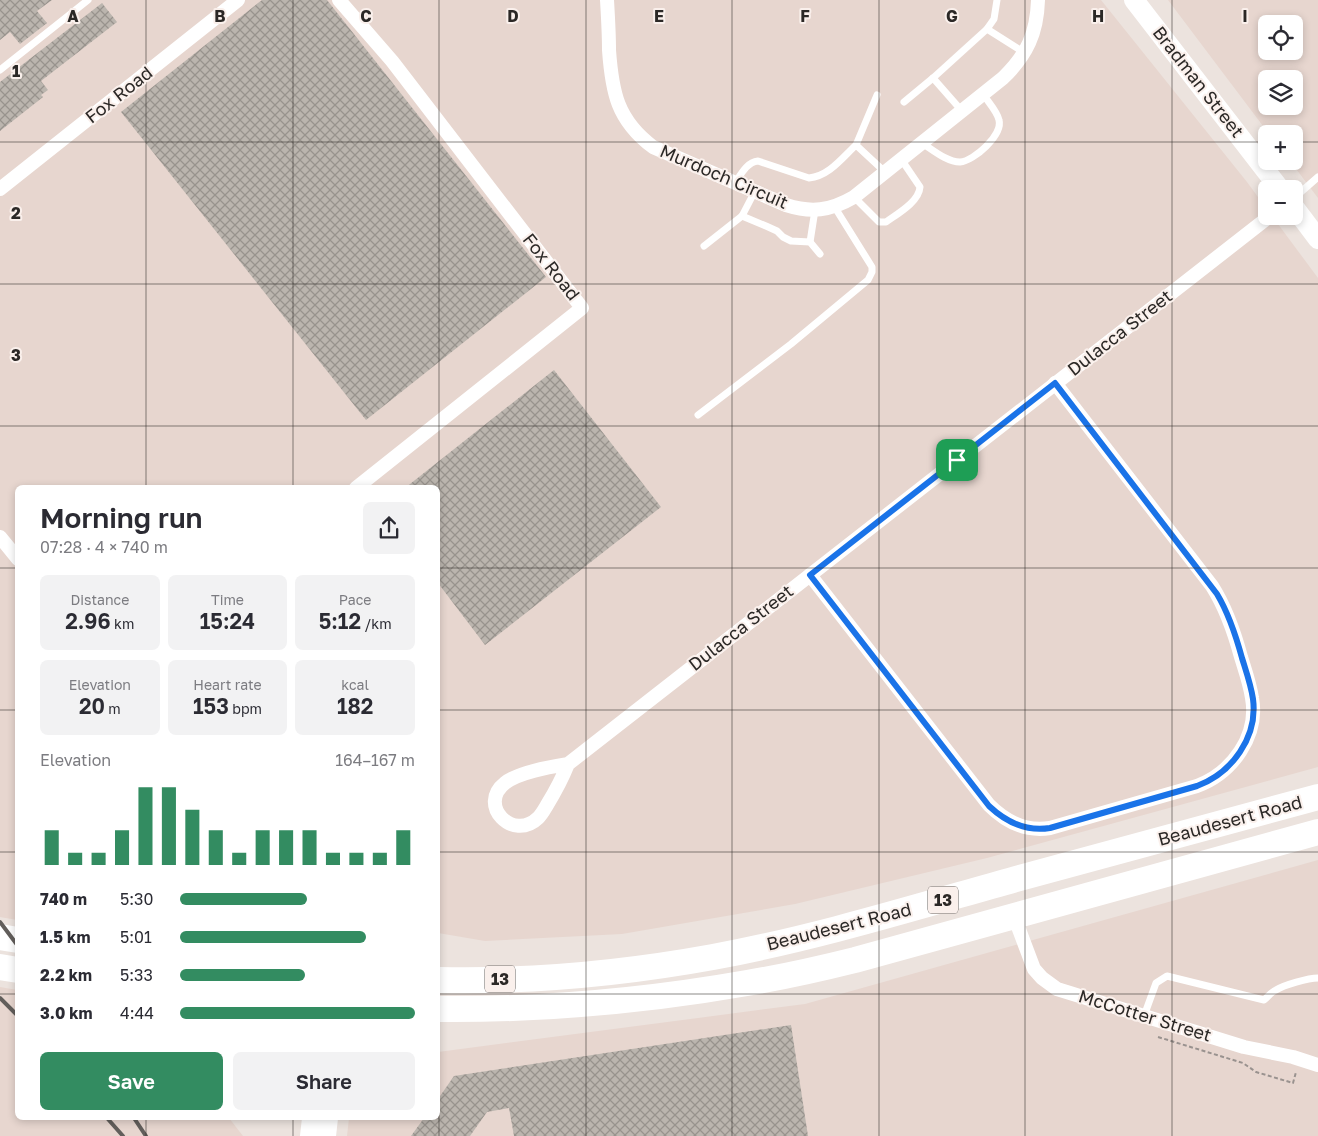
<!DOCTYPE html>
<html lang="en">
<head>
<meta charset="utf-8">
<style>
  body { margin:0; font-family:"Golos Text",sans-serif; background:#f2f2f3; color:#2b2b33; height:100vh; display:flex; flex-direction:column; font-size:19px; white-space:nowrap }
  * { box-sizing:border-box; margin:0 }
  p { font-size:16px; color:#7c7c81 }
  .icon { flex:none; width:28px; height:28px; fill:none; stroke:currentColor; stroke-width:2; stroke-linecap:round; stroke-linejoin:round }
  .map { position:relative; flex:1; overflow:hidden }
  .panel { position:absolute; left:15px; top:485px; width:425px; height:635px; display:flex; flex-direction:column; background:#fff; border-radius:8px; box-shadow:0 2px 8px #0003 }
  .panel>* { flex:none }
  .tools { position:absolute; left:1258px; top:15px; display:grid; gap:10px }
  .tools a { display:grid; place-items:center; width:45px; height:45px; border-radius:8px; background:#fff; box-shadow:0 2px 8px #0003; font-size:25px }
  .pin { position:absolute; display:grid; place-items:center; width:42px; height:42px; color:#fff; margin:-21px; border-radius:10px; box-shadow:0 2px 8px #0006 }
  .round { display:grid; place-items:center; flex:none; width:52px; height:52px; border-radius:8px; background:#f2f2f3 }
  .overview { display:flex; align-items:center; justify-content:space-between; height:85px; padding:0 25px }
  h1 { font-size:28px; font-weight:600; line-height:38px }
  .stats { display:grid; grid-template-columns:repeat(3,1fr); gap:8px; height:85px; padding:5px 25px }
  .stats div { display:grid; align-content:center; border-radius:8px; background:#f2f2f3; text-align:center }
  .stats b { font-size:21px; font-weight:600 }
  .stats small { font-size:14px; font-weight:400 }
  .stats p { font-size:14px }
  .chart { height:140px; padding:10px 25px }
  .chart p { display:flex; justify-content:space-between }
  .chart svg { width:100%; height:90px; margin-top:5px; stroke:#338c61; stroke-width:6 }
  .cta { display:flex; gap:10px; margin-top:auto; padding:10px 25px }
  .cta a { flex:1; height:58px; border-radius:8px; background:#338c61; color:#fff; font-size:20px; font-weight:600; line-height:58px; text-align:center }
  .cta a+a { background:#f2f2f3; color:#2b2b33 }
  ul { padding:0 25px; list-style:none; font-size:16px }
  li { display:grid; grid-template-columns:80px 60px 1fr; align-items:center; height:38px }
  li i { height:12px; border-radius:6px; background:#338c61 }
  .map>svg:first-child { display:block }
  .built { fill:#e7d6cf; fill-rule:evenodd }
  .building { fill:url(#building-cross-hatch) }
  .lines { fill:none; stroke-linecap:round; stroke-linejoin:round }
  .path { stroke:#99928f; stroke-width:2; stroke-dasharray:4 2.5; stroke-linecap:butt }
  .lane { stroke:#fff; stroke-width:7 }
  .street { stroke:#fff; stroke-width:14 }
  .secondary { stroke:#fff; stroke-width:20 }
  .highway { stroke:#fff; stroke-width:26 }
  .rail { stroke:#625e5b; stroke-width:4 }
  .route-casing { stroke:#fff; stroke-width:10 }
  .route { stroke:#1a73e8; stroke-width:6 }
  .grid { fill:none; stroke:#2b2826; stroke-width:1; stroke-opacity:0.55 }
  .labels { text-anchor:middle; stroke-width:4; stroke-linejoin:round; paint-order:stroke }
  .shield { fill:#faf0ec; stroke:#696461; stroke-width:1 }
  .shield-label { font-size:16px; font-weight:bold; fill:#2b2826 }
  .street-label { font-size:18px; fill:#2b2826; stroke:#faf0ec }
  .grid-label { font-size:16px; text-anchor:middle; font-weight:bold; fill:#2b2826; stroke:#faf0ec; stroke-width:4; stroke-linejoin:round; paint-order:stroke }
</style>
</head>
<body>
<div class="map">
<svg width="1318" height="1136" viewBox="0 0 1318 1136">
  <defs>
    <pattern id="building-cross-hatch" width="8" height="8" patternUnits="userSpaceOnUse" patternTransform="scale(1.25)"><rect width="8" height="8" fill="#bbb5ae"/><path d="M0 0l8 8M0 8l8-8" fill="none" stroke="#98938d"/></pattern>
  </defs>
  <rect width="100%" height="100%" fill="#ece3de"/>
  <g class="built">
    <path d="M 0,0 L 1101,0 L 1247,182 L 1266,208 L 1266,216 L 1272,216 L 1318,278 L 1318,767 L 987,858 L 795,904 L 622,934 L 485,941 L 438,933 L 438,488 L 18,488 L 17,920 L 0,917 Z"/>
    <path d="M 1168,0 L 1318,0 L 1318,198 L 1290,161 L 1294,161 L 1294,134 L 1269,134 ZM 1266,24 L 1294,24 L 1294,51 L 1266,51 ZM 1266,79 L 1294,79 L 1294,106 L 1266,106 Z"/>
    <path d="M 1318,860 L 1318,1136 L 347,1136 L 349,1118 L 438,1118 L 438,1052 L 805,1004 Z"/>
    <path d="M 0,987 L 17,990 L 18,1118 L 229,1118 L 243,1136 L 0,1136 Z"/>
  </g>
  <g class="building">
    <path d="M 0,0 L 52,0 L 37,11 L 47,23 L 20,44 L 10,32 L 0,40 Z"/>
    <path d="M 262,0 L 327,0 L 546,277 L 366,420 L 121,112 Z"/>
    <path d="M 102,3 L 117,22 L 41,81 L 48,90 L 41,95 L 43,97 L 0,131 L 0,82 Z"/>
    <path d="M 554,370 L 661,507 L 485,645 L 438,583 L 438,488 L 405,488 Z"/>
    <path d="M 791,1025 L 808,1136 L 514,1136 L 509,1108 L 487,1112 L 470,1136 L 411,1136 L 424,1118 L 438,1118 L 438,1099 L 454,1076 Z"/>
  </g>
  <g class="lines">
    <path class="path" d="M 1158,1037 L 1243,1063 L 1256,1072 L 1293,1083 L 1296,1072"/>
    <g class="lane">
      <path d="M 987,29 L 1025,53"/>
      <path d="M 0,70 L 88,0"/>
      <path d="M 933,78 L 962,111"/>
      <path d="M 904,102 L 933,78 L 987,29 L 994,19 L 997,0"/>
      <path d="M 922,143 C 933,150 947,162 960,162 C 974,161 1003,135 999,120 C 997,111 988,102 983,94"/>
      <path d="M 856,145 L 877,95"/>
      <path d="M 735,183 C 741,174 747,162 758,161 L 809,178 C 829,176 842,158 856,145 L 885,172"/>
      <path d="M 854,197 L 879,222 L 886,222 C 897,214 919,202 920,187 L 901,159"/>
      <path d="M 1294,198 L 1318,177"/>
      <path d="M 742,216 L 766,226 L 777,231 L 783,237 L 791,241 L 810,242 L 820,254"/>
      <path d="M 810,242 L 815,210"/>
      <path d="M 704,246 L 742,216 L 755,191"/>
      <path d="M 698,415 L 791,344 L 868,280 L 872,272 L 872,267 L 834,206"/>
      <path d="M 1144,1016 L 1156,983 L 1167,976 L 1264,1000 C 1268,997 1271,992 1276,990 C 1284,985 1308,978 1318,978"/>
    </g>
    <g class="street">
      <path d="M 339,0 L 392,61 L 582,308 L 356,488"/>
      <path d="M 607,0 C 608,17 609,33 609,50 C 612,92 617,120 653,147 L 786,205 C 811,213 830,211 854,197 L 1003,78 C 1027,55 1037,33 1038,0"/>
      <path d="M 0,189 L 238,0"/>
      <path d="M 0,537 L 18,559"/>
      <path d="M 810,575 L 989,805 C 1006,822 1026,832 1050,828 L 1197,786 C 1232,773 1259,736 1252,698 C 1250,684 1245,670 1241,657 C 1234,631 1226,608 1212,586 L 1055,383"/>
      <path d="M 568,764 C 562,779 555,792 547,805 C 544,810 542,814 538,818 C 513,842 477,805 505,783 C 519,772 550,767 568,764 L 1270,216"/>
      <path d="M 1014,916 L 1034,969 L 1042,978 L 1057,989 L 1244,1047 L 1293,1057 L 1318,1065"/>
    </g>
    <g class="secondary">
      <path d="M 1134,0 L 1280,189"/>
      <path d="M 1294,207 L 1318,239"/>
      <path d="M 310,1136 L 312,1118"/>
      <path d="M 326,1136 L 328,1118"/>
    </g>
    <g class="highway">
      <path d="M 0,937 L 18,940"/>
      <path d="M 0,967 L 18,970"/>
      <path d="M 438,980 C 527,982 625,973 713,957 C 816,938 916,907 1016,879 C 1117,851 1218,825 1318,797"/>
      <path d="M 438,1009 C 541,1010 645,1001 747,983 C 783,977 819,969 855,960 L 1318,832"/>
    </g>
    <g class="rail">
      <path d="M 0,922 L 18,946"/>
      <path d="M 0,998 L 18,1016"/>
      <path d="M 107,1118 L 123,1136"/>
      <path d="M 134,1118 L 146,1136"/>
    </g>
  </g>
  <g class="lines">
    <defs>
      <path id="route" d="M 1055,383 L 1217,594 C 1229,614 1236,636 1242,658 C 1246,671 1251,685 1253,699 C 1258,737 1232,773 1197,786 L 1050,828 C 1026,832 1006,822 989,806 L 810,575 Z"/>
    </defs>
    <use href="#route" class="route-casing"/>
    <use href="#route" class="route"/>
  </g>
  <path class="grid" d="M 146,0 L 146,488M 293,0 L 293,488M 439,0 L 439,1136M 586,0 L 586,1136M 732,0 L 732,1136M 879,0 L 879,1136M 1025,0 L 1025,1136M 1172,0 L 1172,1136M 0,142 L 1266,142M 1294,142 L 1318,142M 0,284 L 1318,284M 0,426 L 1318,426M 0,568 L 18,568M 438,568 L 1318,568M 0,710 L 18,710M 438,710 L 1318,710M 0,852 L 18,852M 438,852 L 1318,852M 0,994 L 18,994M 438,994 L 1318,994M 146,1118 L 146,1136M 293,1118 L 293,1136"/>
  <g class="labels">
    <g class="shield">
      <rect x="928" y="886.5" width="30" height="27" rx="4"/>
      <rect x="485" y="965.5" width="30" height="27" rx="4"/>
    </g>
    <g class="shield-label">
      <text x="943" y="906">13</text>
      <text x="500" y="985">13</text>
    </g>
    <g class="street-label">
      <text transform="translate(1198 82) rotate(52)" y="6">Bradman Street</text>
      <text transform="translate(119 95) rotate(-38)" y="6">Fox Road</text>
      <text transform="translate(724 177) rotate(23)" y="6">Murdoch Circuit</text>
      <text transform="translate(551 267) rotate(52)" y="6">Fox Road</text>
      <text transform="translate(1120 333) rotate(-38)" y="6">Dulacca Street</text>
      <text transform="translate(741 628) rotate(-38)" y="6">Dulacca Street</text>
      <text transform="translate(1230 821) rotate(-15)" y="6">Beaudesert Road</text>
      <text transform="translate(839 927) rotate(-14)" y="6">Beaudesert Road</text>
      <text transform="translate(1145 1016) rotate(17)" y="6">McCotter Street</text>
    </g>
  </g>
  <g class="grid-label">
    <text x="73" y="22">A</text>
    <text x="220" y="22">B</text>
    <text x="366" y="22">C</text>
    <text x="513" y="22">D</text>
    <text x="659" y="22">E</text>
    <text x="805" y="22">F</text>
    <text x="952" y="22">G</text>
    <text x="1098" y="22">H</text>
    <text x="1245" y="22">I</text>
    <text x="16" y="77">1</text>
    <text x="16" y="219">2</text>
    <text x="16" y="361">3</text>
  </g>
</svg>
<div class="tools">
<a><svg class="icon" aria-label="locate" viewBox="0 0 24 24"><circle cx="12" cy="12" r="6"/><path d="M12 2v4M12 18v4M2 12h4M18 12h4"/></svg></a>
<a><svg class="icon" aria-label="layers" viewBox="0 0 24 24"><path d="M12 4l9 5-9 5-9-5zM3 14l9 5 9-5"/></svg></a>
<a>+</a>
<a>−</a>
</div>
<div class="pin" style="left:957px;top:460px;background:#1e9e55"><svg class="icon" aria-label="arrive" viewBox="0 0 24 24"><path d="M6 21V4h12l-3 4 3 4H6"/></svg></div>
<section class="panel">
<div class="overview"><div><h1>Morning run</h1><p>07:28 · 4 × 740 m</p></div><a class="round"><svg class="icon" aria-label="share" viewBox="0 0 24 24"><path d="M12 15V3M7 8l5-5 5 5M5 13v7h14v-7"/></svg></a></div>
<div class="stats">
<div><p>Distance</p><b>2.96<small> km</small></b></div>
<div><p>Time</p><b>15:24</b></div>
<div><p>Pace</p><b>5:12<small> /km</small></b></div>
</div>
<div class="stats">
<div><p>Elevation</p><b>20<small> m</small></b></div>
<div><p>Heart rate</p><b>153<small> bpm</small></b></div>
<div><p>kcal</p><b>182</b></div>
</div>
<div class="chart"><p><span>Elevation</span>164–167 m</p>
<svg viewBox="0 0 160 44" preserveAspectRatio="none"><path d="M5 44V27M15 44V38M25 44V38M35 44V27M45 44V6M55 44V6M65 44V17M75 44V27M85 44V38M95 44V27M105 44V27M115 44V27M125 44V38M135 44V38M145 44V38M155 44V27"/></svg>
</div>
<ul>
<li><b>740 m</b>5:30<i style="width:54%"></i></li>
<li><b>1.5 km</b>5:01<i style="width:79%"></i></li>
<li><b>2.2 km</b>5:33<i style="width:53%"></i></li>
<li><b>3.0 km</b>4:44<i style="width:100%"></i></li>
</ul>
<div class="cta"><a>Save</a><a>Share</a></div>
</section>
</div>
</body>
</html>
